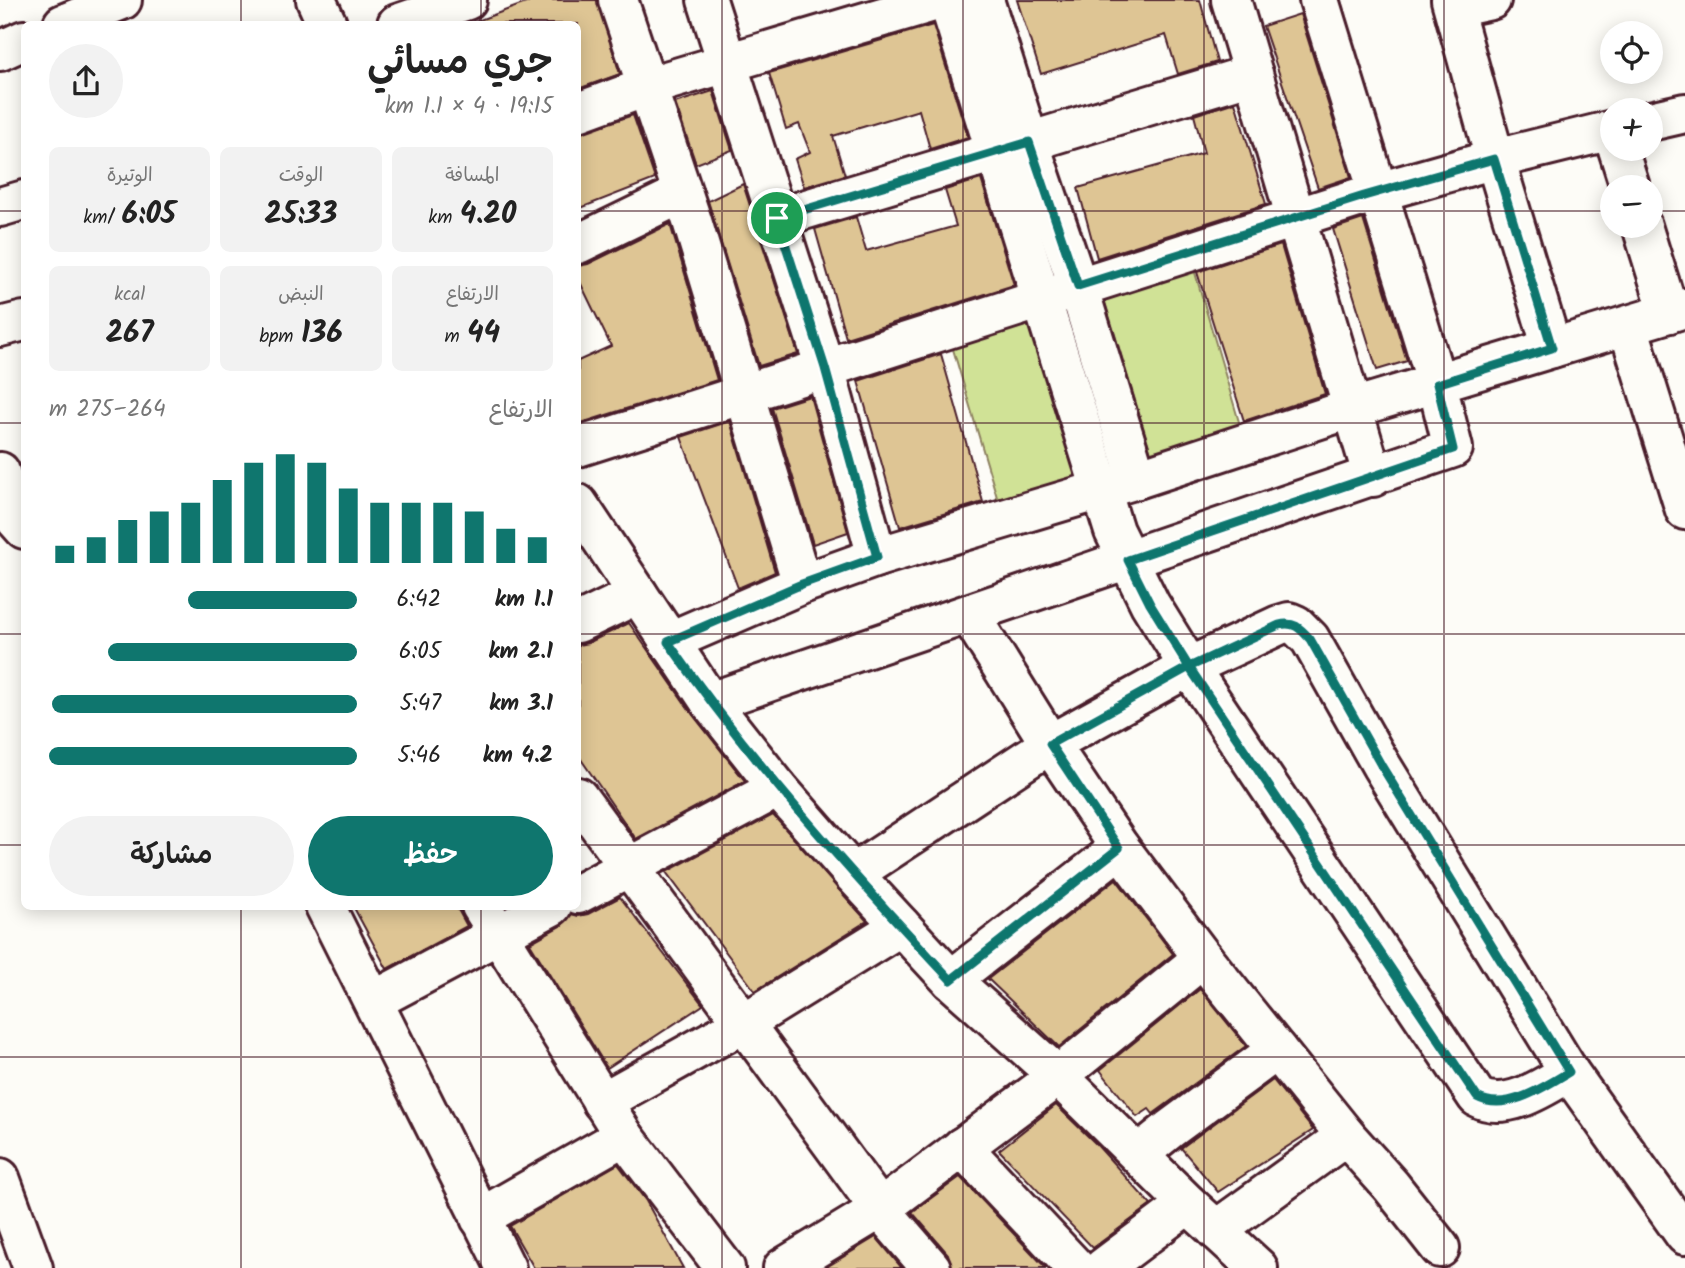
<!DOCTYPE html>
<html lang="ar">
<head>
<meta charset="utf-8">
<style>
  body { margin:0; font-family:Kalam,"Playpen Sans Arabic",sans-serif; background:#f2f2f2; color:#222; direction:rtl; height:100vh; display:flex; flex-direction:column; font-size:26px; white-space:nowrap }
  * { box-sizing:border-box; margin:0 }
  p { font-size:23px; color:#767676 }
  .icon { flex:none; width:38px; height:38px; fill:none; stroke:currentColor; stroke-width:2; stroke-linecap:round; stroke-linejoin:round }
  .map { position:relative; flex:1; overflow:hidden; direction:ltr }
  .details { position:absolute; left:21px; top:21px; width:560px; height:889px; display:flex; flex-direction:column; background:#fff; border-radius:10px; box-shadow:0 4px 18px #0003; direction:rtl }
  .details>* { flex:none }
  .buttons { position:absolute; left:1600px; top:21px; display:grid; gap:14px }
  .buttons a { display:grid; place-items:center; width:63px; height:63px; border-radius:50%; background:#fff; box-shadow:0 4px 18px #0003; font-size:35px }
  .pin { position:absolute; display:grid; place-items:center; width:60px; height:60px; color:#fff; margin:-30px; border:4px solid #fff; border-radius:50%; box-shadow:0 2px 7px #0007 }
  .round { display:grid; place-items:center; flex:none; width:74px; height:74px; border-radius:37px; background:#f2f2f2 }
  .summary { display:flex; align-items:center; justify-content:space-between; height:119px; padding:0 28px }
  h1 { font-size:38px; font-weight:600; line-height:52px }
  .stats { display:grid; grid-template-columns:repeat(3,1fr); gap:10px; height:119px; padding:7px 28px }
  .stats div { display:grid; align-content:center; border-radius:10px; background:#f2f2f2; text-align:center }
  .stats b { font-size:30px; font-weight:600 }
  .stats small { font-size:19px; font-weight:400 }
  .stats p { font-size:19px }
  .chart { height:196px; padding:14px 28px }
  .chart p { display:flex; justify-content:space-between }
  .chart svg { width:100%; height:126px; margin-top:7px; stroke:#0f766e; stroke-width:6 }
  .button { display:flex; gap:14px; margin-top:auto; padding:14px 28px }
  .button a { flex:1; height:80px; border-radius:42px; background:#0f766e; color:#fff; font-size:28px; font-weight:600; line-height:80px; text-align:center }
  .button a+a { background:#f2f2f2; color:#222 }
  ul { padding:0 28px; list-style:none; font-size:23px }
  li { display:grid; grid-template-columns:112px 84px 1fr; align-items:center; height:52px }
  li i { height:18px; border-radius:9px; background:#0f766e }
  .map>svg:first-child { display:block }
  .green { fill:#d0e296; stroke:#8d8060; stroke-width:2 }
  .building { fill:#dec594; stroke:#4a1f2b; stroke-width:2 }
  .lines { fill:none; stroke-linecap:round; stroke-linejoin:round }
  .minor-casing { stroke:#4a1f2b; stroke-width:44 }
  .minor { stroke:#fdfcf7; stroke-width:38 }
  .route-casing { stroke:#fff; stroke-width:14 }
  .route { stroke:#0f766e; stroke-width:9 }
  .grid { fill:none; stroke:#4a1f2b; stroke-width:2; stroke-opacity:0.55 }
</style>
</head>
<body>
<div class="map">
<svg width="1685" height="1268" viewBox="0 0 1685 1268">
  <rect width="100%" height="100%" fill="#fdfcf7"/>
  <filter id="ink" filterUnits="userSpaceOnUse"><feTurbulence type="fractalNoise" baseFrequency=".0143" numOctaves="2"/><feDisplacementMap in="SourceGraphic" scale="14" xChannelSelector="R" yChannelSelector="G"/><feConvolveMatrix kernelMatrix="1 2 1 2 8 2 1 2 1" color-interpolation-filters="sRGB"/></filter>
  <g filter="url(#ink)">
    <g class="green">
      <path d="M 1191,259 L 1242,432 L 1153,460 L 1100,287 Z"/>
      <path d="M 1040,312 L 1093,475 L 999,504 L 950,339 Z"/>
    </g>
    <g class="building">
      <path d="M 534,0 L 597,0 L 620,74 L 578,89 L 578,24 L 475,24 L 474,22 Z"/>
      <path d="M 1017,0 L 1200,0 L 1217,62 L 1178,74 L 1166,35 L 1041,74 Z"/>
      <path d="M 1300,14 L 1351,177 L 1318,188 L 1263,26 Z"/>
      <path d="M 933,25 L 968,137 L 930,149 L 919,110 L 833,136 L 845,175 L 804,187 L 795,159 L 810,152 L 799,124 L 786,129 L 769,73 Z"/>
      <path d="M 713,91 L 732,150 L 696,164 L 675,103 Z"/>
      <path d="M 1235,102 L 1266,204 L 1097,258 L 1078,188 L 1204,153 L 1194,115 Z"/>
      <path d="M 633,115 L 655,179 L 578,209 L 578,133 Z"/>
      <path d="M 981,179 L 1014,285 L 846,338 L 815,229 L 856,217 L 866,251 L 956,226 L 945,190 Z"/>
      <path d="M 743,184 L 798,354 L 759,366 L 708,201 Z"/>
      <path d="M 1363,219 L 1407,361 L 1377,370 L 1333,229 Z"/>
      <path d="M 670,224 L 717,380 L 578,424 L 578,361 L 611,346 L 578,278 L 578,266 L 588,264 Z"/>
      <path d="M 1281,245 L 1325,394 L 1244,421 L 1197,272 Z"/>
      <path d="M 941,354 L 983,502 L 900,527 L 858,381 Z"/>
      <path d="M 810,396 L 848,532 L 813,544 L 772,408 Z"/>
      <path d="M 730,421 L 775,572 L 738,588 L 681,437 Z"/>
      <path d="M 629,623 L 693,715 L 745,781 L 636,839 L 578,755 L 578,645 L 588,643 Z"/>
      <path d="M 773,815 L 867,921 L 755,991 L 666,872 Z"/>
      <path d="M 1116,879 L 1173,954 L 1059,1047 L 988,979 Z"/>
      <path d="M 620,897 L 703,1005 L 607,1068 L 530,943 L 562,925 L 572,914 L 578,916 L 588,914 Z"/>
      <path d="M 353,906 L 456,906 L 467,926 L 387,969 Z"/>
      <path d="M 1200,989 L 1246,1046 L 1153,1114 L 1149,1109 L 1137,1117 L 1100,1070 Z"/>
      <path d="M 1273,1080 L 1313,1130 L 1218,1192 L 1181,1148 Z"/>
      <path d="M 1056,1105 L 1096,1144 L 1151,1205 L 1093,1248 L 999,1150 Z"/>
      <path d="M 618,1164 L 646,1201 L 683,1268 L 534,1268 L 510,1226 Z"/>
      <path d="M 960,1177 L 1046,1268 L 952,1268 L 948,1254 L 912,1212 Z"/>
      <path d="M 876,1237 L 902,1268 L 825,1268 Z"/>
    </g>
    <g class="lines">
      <defs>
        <g id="minor">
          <path d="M 316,0 L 327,24"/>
          <path d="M 618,0 L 692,221 L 802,584"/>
          <path d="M 707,0 L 825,368 L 877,557"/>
          <path d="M 948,0 L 1114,531 L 1150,604 L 1189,667 L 1477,1097 C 1506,1113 1544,1087 1569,1072"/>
          <path d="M 984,0 L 1029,142 L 1078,286 L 1137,479"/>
          <path d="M 1231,0 L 1373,477"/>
          <path d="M 1451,0 L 1495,159 L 1552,348"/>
          <path d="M 1454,8 L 1491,0"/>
          <path d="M 63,24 L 122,0"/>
          <path d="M 397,24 L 467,0"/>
          <path d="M 0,51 L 24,40"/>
          <path d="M 578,112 L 649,86 L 940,0"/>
          <path d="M 1650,121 L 1685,113"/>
          <path d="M 1618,149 L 1630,187"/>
          <path d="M 0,207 L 24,200"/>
          <path d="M 777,218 L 1253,74"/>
          <path d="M 1642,226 L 1669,313"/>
          <path d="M 578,244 L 681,194"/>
          <path d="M 1628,326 L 1685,510"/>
          <path d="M 0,327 L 24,321"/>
          <path d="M 578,447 L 1364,196 L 1495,159 L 1612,130"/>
          <path d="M 0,472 L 16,520 L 24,529"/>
          <path d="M 578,504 L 710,702 L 778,788 L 853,874 L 951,980 L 1058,1076 L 1188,1204 L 1258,1268"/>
          <path d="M 969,614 L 1050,744 L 1120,848 L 1203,958 L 1346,1136 L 1391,1186 L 1440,1248"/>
          <path d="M 578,623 L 638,594"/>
          <path d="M 668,642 L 802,584 L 877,557 L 1137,479 L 1353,408 L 1685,308"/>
          <path d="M 710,702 L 1453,448 L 1437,384 L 1319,0"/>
          <path d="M 578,797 L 880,1209 L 931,1268"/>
          <path d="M 853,874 L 1050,744 L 1189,667 L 1279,625 L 1289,622 L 1296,625 L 1310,639 L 1381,765 L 1569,1072 L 1685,1235"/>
          <path d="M 578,894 L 778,788"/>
          <path d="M 325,906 L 506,1268"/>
          <path d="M 481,906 L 624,1136 L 725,1268"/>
          <path d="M 951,980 L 1120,848"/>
          <path d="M 373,1001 L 552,906"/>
          <path d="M 602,1102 L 744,1023 L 901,926"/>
          <path d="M 962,1147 L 1076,1268"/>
          <path d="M 1139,1154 L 1170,1129 L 1277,1050"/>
          <path d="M 0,1178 L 33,1268"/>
          <path d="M 480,1218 L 624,1136"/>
          <path d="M 1216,1230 L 1346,1136"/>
          <path d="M 783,1268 L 880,1209 L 1058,1076 L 1203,958"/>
          <path d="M 1103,1268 L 1188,1204"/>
        </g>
      </defs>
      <use href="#minor" class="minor-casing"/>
      <use href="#minor" class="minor"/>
    </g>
  </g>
  <g class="lines" filter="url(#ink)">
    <defs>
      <path id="route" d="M 777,218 L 825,368 L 877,557 L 802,584 L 668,642 C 752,763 850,872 951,980 L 1119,848 L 1050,744 L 1189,667 L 1477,1097 C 1506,1113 1544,1087 1569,1072 L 1381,765 L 1310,639 C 1300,628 1294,621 1279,625 L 1189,667 L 1150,604 L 1128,560 L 1453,449 L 1437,384 L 1552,348 L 1494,159 L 1364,196 L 1078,286 L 1029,142 L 777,218"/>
    </defs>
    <use href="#route" class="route-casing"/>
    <use href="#route" class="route"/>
  </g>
  <path class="grid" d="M 241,0 L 241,24M 481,0 L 481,24M 722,0 L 722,1268M 963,0 L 963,1268M 1204,0 L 1204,1268M 1444,0 L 1444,1268M 0,211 L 24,211M 578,211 L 1612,211M 1650,211 L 1685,211M 0,423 L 24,423M 578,423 L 1685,423M 0,634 L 24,634M 578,634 L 1685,634M 0,845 L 24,845M 578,845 L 1685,845M 241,906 L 241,1268M 481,906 L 481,1268M 0,1057 L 1685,1057"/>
</svg>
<div class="buttons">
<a><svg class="icon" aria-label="locate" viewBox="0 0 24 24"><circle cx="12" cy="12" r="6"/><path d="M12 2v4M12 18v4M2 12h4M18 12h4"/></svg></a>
<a>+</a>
<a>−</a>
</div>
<div class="pin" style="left:777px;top:218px;background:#1e9e55"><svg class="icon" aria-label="arrive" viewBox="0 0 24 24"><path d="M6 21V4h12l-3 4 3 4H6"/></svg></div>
<section class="details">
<div class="summary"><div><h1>جري مسائي</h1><p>19:15 · 4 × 1.1 km</p></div><a class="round"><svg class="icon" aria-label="share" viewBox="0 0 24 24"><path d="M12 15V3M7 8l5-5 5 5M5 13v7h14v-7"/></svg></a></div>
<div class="stats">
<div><p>المسافة</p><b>4.20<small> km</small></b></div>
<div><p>الوقت</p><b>25:33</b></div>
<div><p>الوتيرة</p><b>6:05<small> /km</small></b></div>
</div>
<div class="stats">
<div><p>الارتفاع</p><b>44<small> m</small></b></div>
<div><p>النبض</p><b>136<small> bpm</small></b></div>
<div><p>kcal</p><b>267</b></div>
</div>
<div class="chart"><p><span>الارتفاع</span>264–275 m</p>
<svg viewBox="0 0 160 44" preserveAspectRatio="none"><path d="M5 44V38M15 44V35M25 44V29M35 44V26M45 44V23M55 44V15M65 44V9M75 44V6M85 44V9M95 44V18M105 44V23M115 44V23M125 44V23M135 44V26M145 44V32M155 44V35"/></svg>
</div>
<ul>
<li><b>1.1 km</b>6:42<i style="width:55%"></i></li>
<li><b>2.1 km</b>6:05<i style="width:81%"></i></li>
<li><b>3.1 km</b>5:47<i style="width:99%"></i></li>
<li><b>4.2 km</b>5:46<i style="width:100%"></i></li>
</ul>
<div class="button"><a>حفظ</a><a>مشاركة</a></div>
</section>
</div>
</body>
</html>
